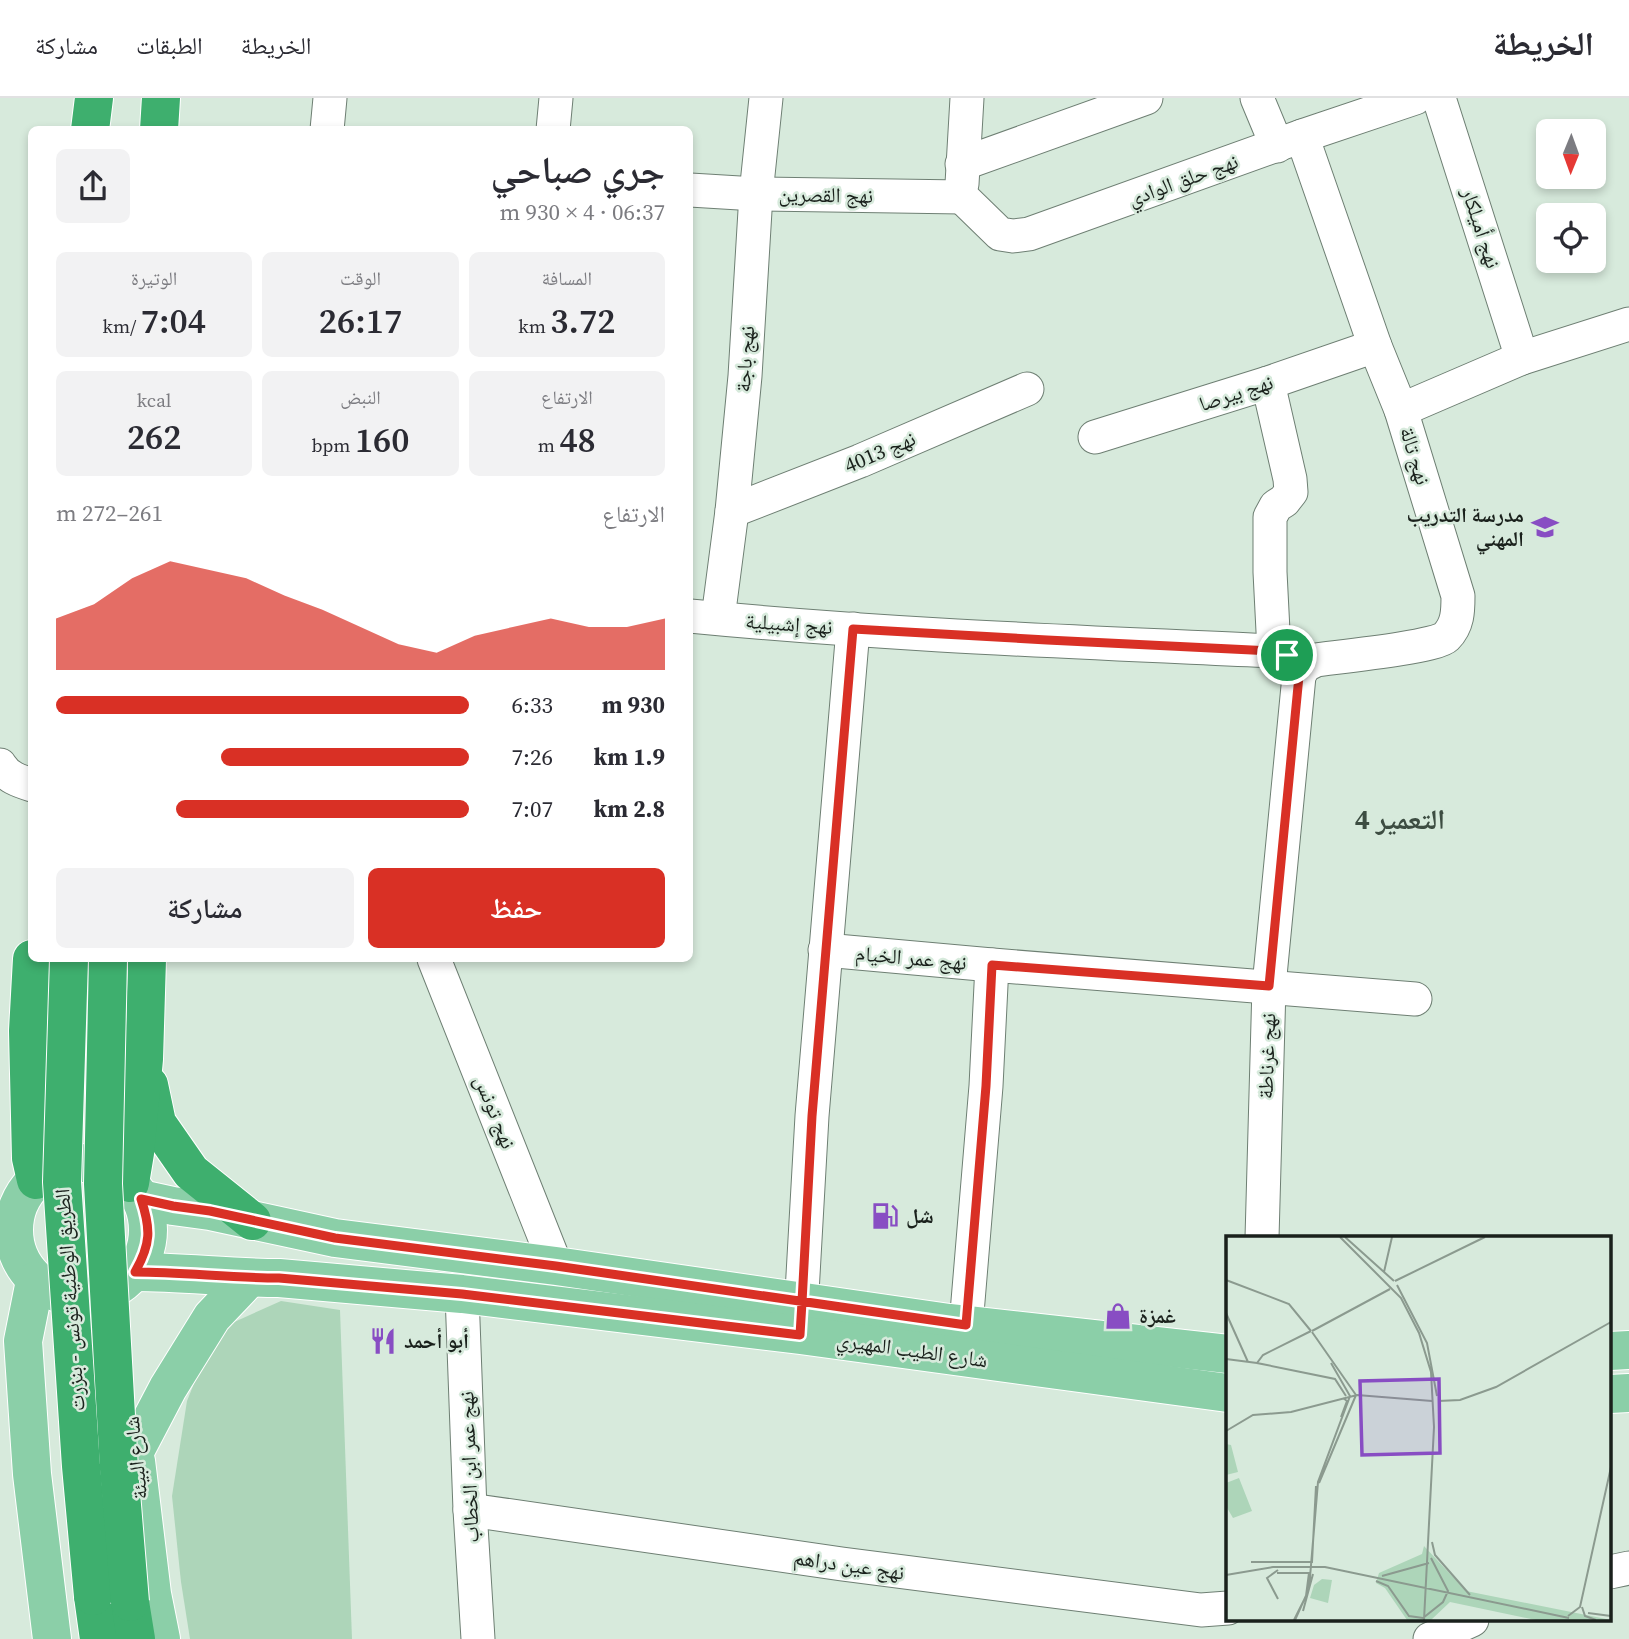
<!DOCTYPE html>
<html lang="ar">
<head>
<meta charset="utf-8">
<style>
  body { margin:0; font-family:"Source Serif 4","Noto Naskh Arabic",serif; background:#f2f2f3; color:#2b2b33; direction:rtl; height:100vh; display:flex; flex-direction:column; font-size:26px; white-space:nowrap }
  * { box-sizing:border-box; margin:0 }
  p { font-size:23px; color:#7c7c81 }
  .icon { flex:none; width:38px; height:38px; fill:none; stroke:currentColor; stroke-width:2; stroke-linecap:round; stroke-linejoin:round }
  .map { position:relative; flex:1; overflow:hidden; direction:ltr }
  .details { position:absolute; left:28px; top:28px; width:665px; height:836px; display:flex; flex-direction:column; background:#fff; border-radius:10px; box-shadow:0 4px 10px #0003; direction:rtl }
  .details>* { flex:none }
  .needle { width:46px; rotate:181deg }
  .fabs { position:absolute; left:1536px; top:21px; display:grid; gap:14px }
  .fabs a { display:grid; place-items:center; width:70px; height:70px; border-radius:10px; background:#fff; box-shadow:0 4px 10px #0003; font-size:35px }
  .pin { position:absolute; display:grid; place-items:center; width:60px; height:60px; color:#fff; margin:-30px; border:4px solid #fff; border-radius:50%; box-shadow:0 2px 7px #0007 }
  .round { display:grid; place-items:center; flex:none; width:74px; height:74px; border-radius:10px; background:#f2f2f3 }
  .headline { display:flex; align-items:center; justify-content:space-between; height:119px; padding:0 28px }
  h1 { font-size:38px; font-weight:600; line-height:52px }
  .metrics { display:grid; grid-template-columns:repeat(3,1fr); gap:10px; height:119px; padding:7px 28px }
  .metrics div { display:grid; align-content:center; border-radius:10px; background:#f2f2f3; text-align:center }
  .metrics b { font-size:35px; font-weight:600 }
  .metrics small { font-size:19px; font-weight:400 }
  .metrics p { font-size:19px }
  .chart { height:196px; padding:14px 28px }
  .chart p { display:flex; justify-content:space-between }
  .chart svg { width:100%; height:126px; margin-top:7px; fill:#d93025; opacity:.7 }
  .action { display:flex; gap:14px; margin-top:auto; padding:14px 28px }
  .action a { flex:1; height:80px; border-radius:10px; background:#d93025; color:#fff; font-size:28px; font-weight:600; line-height:80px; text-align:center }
  .action a+a { background:#f2f2f3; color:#2b2b33 }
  ul { padding:0 28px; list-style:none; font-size:23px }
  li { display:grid; grid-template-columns:112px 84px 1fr; align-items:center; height:52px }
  li i { height:18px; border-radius:9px; background:#d93025 }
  header { display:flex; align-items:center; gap:42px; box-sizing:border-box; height:98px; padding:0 35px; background:#fff; border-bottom:2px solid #e1e1e2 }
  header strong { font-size:33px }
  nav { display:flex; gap:38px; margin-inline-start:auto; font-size:24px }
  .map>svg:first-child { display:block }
  .green { fill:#add5b9 }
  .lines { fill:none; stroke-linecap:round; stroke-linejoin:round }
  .minor-casing { stroke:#6e7f73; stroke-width:35 }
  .major-casing { stroke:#fff; stroke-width:40 }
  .highway-casing { stroke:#fff; stroke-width:40 }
  .minor { stroke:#fff; stroke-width:33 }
  .major { stroke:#8bcfa8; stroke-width:38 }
  .highway { stroke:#3eaf6e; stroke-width:38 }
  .highway-bridge-casing { stroke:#fff; stroke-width:40; stroke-linecap:butt }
  .highway-bridge { stroke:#3eaf6e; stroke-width:38 }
  .route-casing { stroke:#fff; stroke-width:14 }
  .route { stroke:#d93025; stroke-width:9 }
  .labels { text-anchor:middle; stroke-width:5; stroke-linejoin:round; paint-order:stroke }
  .street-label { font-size:21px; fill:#1a211c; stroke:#d7eadc }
  .poi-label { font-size:21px; font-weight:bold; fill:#1a211c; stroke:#d7eadc; text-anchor:start }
  .district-label { font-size:28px; font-weight:bold; fill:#3d4d42; stroke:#d7eadc }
  .inset-road { fill:none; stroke:#8b9a8f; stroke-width:2 }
  .view { fill:#884dc3; fill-opacity:0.15; stroke:#884dc3; stroke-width:3.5 }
  .inset-edge { fill:none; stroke:#1a211c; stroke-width:3.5 }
</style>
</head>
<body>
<header>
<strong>الخريطة</strong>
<nav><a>الخريطة</a><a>الطبقات</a><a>مشاركة</a></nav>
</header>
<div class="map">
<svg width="1629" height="1541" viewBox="0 0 1629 1541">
  <rect width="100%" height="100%" fill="#d7eadc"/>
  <path class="green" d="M 281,1203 L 340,1212 L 352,1541 L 190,1541 L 181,1484 L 172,1398 L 187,1303 L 205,1258 L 232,1225 Z"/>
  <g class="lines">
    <defs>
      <g id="minor">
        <path d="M 1257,0 L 1277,48"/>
        <path d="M 1439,0 L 1522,260"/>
        <path d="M 327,32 L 330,0"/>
        <path d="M 553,32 L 556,0"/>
        <path d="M 1302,38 L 1375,248 L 1401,312 L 1458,498 C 1458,513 1458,527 1446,539 C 1436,549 1337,559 1316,562 L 1304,568"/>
        <path d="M 962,66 L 1146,0"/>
        <path d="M 962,86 L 967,0"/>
        <path d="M 690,92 L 756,96 L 962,99"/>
        <path d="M 962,99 L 1000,136 L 1013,138 L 1029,136 L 1302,38 L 1415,0"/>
        <path d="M 1268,285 L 1290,381 L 1291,394 L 1284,403 L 1276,408 L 1270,419 L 1270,474 L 1274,553"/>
        <path d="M 1401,312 L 1522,260 L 1629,226"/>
        <path d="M 1095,339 L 1268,285 L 1375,248"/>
        <path d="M 732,413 L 860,363 L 1027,291"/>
        <path d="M 690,518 C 884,537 1079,544 1274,553 L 1287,557 L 1304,568"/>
        <path d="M 718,520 L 732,413 L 745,278 L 756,96 L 766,0"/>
        <path d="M 0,667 C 7,679 19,683 32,687"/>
        <path d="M 825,852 L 992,867 L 1415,901"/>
        <path d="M 434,861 L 556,1168"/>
        <path d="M 1262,1140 L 1269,888 L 1299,578 L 1304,568"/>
        <path d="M 462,1196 L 470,1412 L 478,1541"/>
        <path d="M 966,1227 L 986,988 L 992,867"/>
        <path d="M 800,1230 L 812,1018 L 853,531"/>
        <path d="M 470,1412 L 842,1466 L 1201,1512 L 1228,1510"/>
        <path d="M 1610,1474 L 1629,1470"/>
        <path d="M 1430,1541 L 1472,1522"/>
      </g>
      <g id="major">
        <circle cx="81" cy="1132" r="67"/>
        <path d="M 141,1101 L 173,1108 L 210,1113 L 335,1140 L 556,1168 L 949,1225 L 1228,1256"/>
        <path d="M 135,1174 C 183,1174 231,1180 279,1180 L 462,1196 L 800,1237 L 1228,1295"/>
        <path d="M 35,1183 L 23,1243 L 32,1376 L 52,1541"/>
        <path d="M 1610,1253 L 1629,1252"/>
        <path d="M 1610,1296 L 1629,1295"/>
        <path d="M 135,1353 L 168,1290 L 212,1219 L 249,1180"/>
        <path d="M 136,1363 L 152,1496 L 161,1541"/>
      </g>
      <g id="highway">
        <path d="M 90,32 L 94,0"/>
        <path d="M 159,32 L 161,0"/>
        <path d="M 32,861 L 28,933 L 31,1060 L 36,1082"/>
        <path d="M 149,987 L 157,1025 L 191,1074 L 252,1123"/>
        <path d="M 130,1085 L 135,1055 L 144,961 L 147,861"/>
        <path d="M 93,1498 L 99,1541"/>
        <path d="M 130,1504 L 136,1541"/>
      </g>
    </defs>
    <use href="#minor" class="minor-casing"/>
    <use href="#major" class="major-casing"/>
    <use href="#highway" class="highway-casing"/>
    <use href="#minor" class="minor"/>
    <use href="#major" class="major"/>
    <use href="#highway" class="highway"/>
    <defs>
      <g id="highway-bridge">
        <path d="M 69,861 L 62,1084 L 81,1368 L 93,1498"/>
        <path d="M 108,861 L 103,1086 L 119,1371 L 130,1504"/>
      </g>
    </defs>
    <use href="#highway-bridge" class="highway-bridge-casing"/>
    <use href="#highway-bridge" class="highway-bridge"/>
  </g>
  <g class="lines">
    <defs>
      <path id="route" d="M 1287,557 L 1274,553 L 1047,542 L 853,531 L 812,1018 L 802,1204 L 800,1237 L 462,1196 L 279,1180 C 231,1180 183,1174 135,1174 C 151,1146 151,1131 141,1101 L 173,1108 L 210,1113 L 335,1140 L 556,1168 L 966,1227 L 986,988 L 992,867 L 1269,888 L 1299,578 L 1304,568 L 1287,557"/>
    </defs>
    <use href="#route" class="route-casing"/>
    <use href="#route" class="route"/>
  </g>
  <defs>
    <symbol id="school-bare" viewBox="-9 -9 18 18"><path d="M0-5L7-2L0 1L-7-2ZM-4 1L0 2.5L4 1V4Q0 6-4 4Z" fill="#884dc3" stroke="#d7eadc" stroke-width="2.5" paint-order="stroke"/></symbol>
    <symbol id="fuel-bare" viewBox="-9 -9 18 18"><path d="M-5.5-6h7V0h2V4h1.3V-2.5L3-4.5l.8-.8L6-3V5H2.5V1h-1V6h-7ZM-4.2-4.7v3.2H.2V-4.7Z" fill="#884dc3" stroke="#d7eadc" stroke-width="2.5" paint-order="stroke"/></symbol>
    <symbol id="shop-bare" viewBox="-9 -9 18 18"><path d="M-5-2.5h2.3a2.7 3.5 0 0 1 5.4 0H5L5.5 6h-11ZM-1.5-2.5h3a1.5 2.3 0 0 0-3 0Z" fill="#884dc3" stroke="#d7eadc" stroke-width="2.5" paint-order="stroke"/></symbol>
    <symbol id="restaurant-bare" viewBox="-9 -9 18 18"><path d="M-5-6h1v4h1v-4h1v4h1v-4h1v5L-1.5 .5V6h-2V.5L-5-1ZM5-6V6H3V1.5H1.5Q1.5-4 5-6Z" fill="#884dc3" stroke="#d7eadc" stroke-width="2.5" paint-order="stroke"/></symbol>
  </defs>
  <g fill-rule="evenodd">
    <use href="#school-bare" x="1526" y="410" width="38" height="38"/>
    <use href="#fuel-bare" x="866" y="1099" width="38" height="38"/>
    <use href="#shop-bare" x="1099" y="1199" width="38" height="38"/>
    <use href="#restaurant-bare" x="364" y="1224" width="38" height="38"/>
  </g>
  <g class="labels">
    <g class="street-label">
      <text transform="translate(1183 82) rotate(-20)" y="7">نهج حلق الوادي</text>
      <text transform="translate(826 97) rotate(1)" y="7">نهج القصرين</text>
      <text transform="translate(1481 130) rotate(72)" y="7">نهج أميلكار</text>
      <text transform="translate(745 261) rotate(-86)" y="7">نهج باجة</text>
      <text transform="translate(1236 295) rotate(-18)" y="7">نهج بيرصا</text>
      <text transform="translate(880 354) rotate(-23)" y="7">نهج 4013</text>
      <text transform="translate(1415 358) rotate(73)" y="7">نهج تالة</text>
      <text transform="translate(789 526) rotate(4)" y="7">نهج إشبيلية</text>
      <text transform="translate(911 860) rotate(5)" y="7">نهج عمر الخيام</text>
      <text transform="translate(1267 958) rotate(-88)" y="7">نهج غرناطة</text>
      <text transform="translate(495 1014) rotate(68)" y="7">نهج تونس</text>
      <text transform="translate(70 1202) rotate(-94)" y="7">الطريق الوطنية تونس - بنزرت</text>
      <text transform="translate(912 1252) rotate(8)" y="7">شارع الطيب المهيري</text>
      <text transform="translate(136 1360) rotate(-96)" y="7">شارع البيئة</text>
      <text transform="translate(469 1369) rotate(-92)" y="7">نهج عمر ابن الخطاب</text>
      <text transform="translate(849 1467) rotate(8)" y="7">نهج عين دراهم</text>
    </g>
    <g class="poi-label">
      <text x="1524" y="424" text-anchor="end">مدرسة التدريب<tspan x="1524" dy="24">المهني</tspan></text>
      <text x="906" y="1125">شل</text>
      <text x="1139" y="1225">غمزة</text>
      <text x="404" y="1250">أبو أحمد</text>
    </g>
    <g class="district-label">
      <text x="1400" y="731">التعمير 4</text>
    </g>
  </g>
  <g transform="translate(1226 1138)">
    <rect width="385" height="385" fill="#d7eadc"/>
    <path d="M 0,208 L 5,209 L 12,236 L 0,239 ZM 13,242 L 26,275 L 7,282 L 0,270 L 0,247 ZM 198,310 L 240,355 L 385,384 L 310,384 L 224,366 L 205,384 L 181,384 L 159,352 L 150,347 L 153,337 L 196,318 ZM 96,343 L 106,344 L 102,367 L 84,362 L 88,349 Z" fill="#add5b9"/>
    <path class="inset-road" d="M 114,1 L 175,62 L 193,97 L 205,136 L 208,191 L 198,384M 119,1 L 168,45M 158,36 L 166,1M 0,44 L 63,68 L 85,95M 169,45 L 259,1M 171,49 L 201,107 L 211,160M 0,77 L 22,126M 85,95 L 37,119 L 31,127 L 109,143 L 120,160M 86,95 L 164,53M 86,96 L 130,159 L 93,247M 0,123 L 31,127M 212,165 L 234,164 L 270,151 L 385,86M 115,181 L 121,165 L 117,162M 0,195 L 27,179 L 65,176 L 131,159 L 206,165M 206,306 L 209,319 L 244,359M 25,326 L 86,326 L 90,250M 52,334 L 41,342 L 52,363M 51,337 L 83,337 L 80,360 L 68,384M 0,339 L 47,331 L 99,331 L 343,382M 156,340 L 203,327M 150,345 L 162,350 L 183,380 L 197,382 L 217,366 L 222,355 L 205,322M 356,371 L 359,380 L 370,384M 77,375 L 87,338M 362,377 L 385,380M 342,380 L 354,371 L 385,231M 69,384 L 83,353 L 92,246 L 124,160 L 105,127"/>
    <path class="view" d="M 213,143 L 214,217 L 136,219 L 134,145 Z"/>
    <rect width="385" height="385" class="inset-edge"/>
  </g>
</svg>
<div class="fabs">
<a><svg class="needle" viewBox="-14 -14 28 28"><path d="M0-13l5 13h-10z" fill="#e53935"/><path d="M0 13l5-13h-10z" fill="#7c7c81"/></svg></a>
<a><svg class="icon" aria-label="locate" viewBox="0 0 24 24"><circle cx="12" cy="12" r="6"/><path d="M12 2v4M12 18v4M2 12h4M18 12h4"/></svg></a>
</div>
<div class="pin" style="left:1287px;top:557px;background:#1e9e55"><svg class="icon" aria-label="arrive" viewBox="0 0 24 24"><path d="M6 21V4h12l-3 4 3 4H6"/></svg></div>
<section class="details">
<div class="headline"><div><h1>جري صباحي</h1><p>06:37 · 4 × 930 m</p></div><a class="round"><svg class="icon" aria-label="share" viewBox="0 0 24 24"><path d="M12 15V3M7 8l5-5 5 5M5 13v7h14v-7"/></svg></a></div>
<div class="metrics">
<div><p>المسافة</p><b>3.72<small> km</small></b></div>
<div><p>الوقت</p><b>26:17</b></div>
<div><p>الوتيرة</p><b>7:04<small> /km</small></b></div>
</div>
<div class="metrics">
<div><p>الارتفاع</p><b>48<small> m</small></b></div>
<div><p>النبض</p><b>160<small> bpm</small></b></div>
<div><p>kcal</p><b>262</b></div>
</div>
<div class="chart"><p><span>الارتفاع</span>261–272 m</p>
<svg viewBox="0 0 160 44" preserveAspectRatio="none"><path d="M0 44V26L10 21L20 12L30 6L40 9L50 12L60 18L70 23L80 29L90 35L100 38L110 32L120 29L130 26L140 29L150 29L160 26V44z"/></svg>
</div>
<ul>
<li><b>930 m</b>6:33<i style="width:100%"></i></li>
<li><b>1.9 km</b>7:26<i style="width:60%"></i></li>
<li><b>2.8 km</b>7:07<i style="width:71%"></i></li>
</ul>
<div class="action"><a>حفظ</a><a>مشاركة</a></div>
</section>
</div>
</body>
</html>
